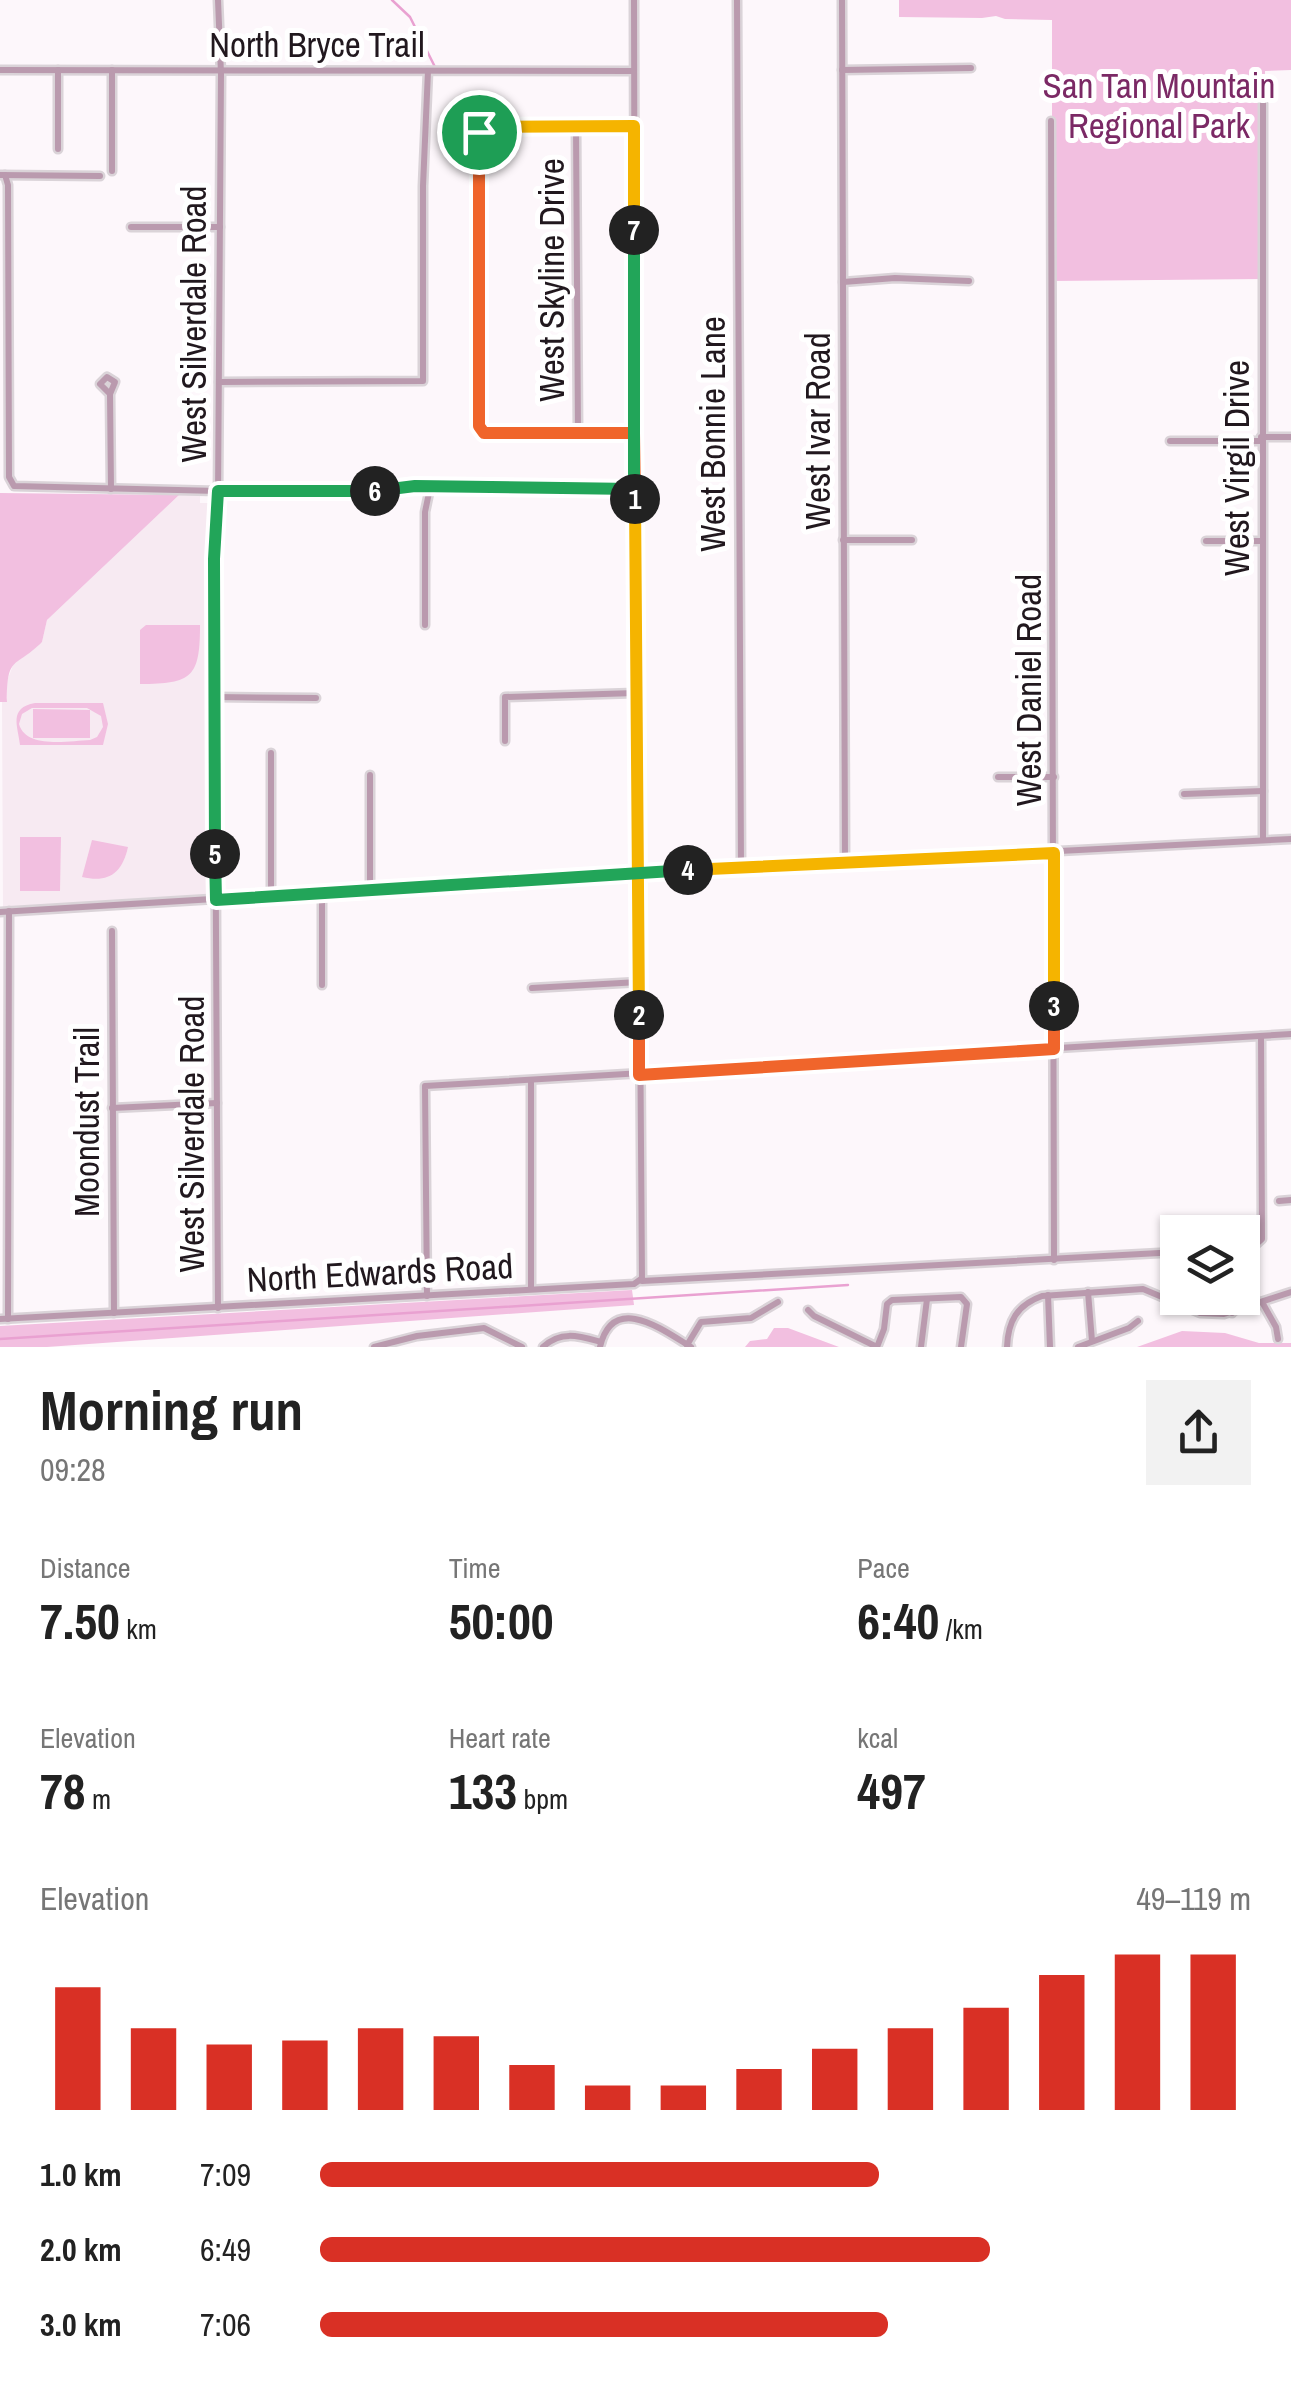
<!DOCTYPE html>
<html lang="en">
<head>
<meta charset="utf-8">
<style>
  body { margin:0; font-family:"Archivo Narrow",sans-serif; background:#f2f2f2; color:#222; height:100vh; display:flex; flex-direction:column; font-size:38px; white-space:nowrap }
  * { box-sizing:border-box; margin:0 }
  p { font-size:32px; color:#767676 }
  .icon { flex:none; width:55px; height:55px; fill:none; stroke:currentColor; stroke-width:2; stroke-linecap:round; stroke-linejoin:round }
  .map { position:relative; height:1347px; overflow:hidden }
  .panel { display:flex; flex-direction:column; background:#fff; flex:1 }
  .panel>* { flex:none }
  .tools { position:absolute; left:1160px; top:1215px; display:grid; gap:20px }
  .tools a { display:grid; place-items:center; width:100px; height:100px; border-radius:0px; background:#fff; box-shadow:0 2px 8px #0004; font-size:50px }
  .pin { position:absolute; display:grid; place-items:center; width:85px; height:85px; color:#fff; margin:-42px; border:5px solid #fff; border-radius:50%; box-shadow:0 2px 10px #0007 }
  .km { position:absolute; width:50px; height:50px; margin:-25px; border-radius:50%; background:#222; color:#fff; font-size:28px; line-height:50px; text-align:center }
  .round { display:grid; place-items:center; flex:none; width:105px; height:105px; border-radius:0px; background:#f2f2f2 }
  .overview { display:flex; align-items:center; justify-content:space-between; height:170px; padding:0 40px }
  h1 { font-size:55px; font-weight:800; line-height:75px }
  .metrics { display:grid; grid-template-columns:repeat(3,1fr); gap:15px; height:170px; padding:10px 40px }
  .metrics div { display:grid; align-content:center }
  .metrics b { font-size:50px; font-weight:800 }
  .metrics small { font-size:28px; font-weight:400 }
  .metrics p { font-size:28px }
  .chart { height:280px; padding:20px 40px }
  .chart p { display:flex; justify-content:space-between }
  .chart svg { width:100%; height:180px; margin-top:10px; stroke:#d93025; stroke-width:6 }
  ul { padding:0 40px; list-style:none; font-size:32px }
  li { display:grid; grid-template-columns:160px 120px 1fr; align-items:center; height:75px }
  li i { height:25px; border-radius:12px; background:#d93025 }
  .map>svg:first-child { display:block }
  .built { fill:#f7eaf2 }
  .green { fill:#f2bfe0; fill-rule:evenodd }
  .lines { fill:none; stroke-linecap:round; stroke-linejoin:round }
  .stream { stroke:#e9a1d1; stroke-width:2.5 }
  .minor-casing { stroke:#dad3d8; stroke-width:11 }
  .minor { stroke:#ba9aae; stroke-width:6 }
  .split-1-casing { stroke:#fff; stroke-width:20 }
  .split-2-casing { stroke:#fff; stroke-width:20 }
  .split-3-casing { stroke:#fff; stroke-width:20 }
  .split-4-casing { stroke:#fff; stroke-width:20 }
  .split-5-casing { stroke:#fff; stroke-width:20 }
  .split-6-casing { stroke:#fff; stroke-width:20 }
  .split-7-casing { stroke:#fff; stroke-width:20 }
  .split-8-casing { stroke:#fff; stroke-width:20 }
  .split-1 { stroke:#f0652b; stroke-width:12 }
  .split-2 { stroke:#f5b400; stroke-width:12 }
  .split-3 { stroke:#f0652b; stroke-width:12 }
  .split-4 { stroke:#f5b400; stroke-width:12 }
  .split-5 { stroke:#22a559; stroke-width:12 }
  .split-6 { stroke:#22a559; stroke-width:12 }
  .split-7 { stroke:#22a559; stroke-width:12 }
  .split-8 { stroke:#f5b400; stroke-width:12 }
  .labels { text-anchor:middle; stroke-width:10; stroke-linejoin:round; paint-order:stroke }
  .street-label { font-size:35px; fill:#21181e; stroke:#fff }
  .park-label { font-size:35px; fill:#7b2965; stroke:#fff }
</style>
</head>
<body>
<div class="map">
<svg width="1291" height="1347" viewBox="0 0 1291 1347">
  <rect width="100%" height="100%" fill="#fdf7fb"/>
  <path class="built" d="M 179,495 L 200,495 L 200,503 L 208,503 L 208,752 L 211,766 L 213,895 L 3,907 L 2,702 L 7,702 L 7,681 L 15,660 L 42,642 L 47,620 Z"/>
  <g class="green">
    <path d="M 899,0 L 1291,0 L 1291,70 L 1265,71 L 1261,279 L 1052,281 L 1052,20 L 1005,19 L 996,16 L 982,18 L 899,17 Z"/>
    <path d="M 0,493 L 179,495 L 47,620 L 42,642 C 15,669 7,654 7,702 L 0,702 Z"/>
    <path d="M 146,625 L 200,625 C 200,677 192,684 140,684 L 140,630 Z"/>
    <path d="M 35,703 L 103,703 L 108,724 L 103,745 L 20,745 C 18,726 8,708 35,703 ZM 32,708 L 87,708 L 101,716 L 103,727 L 97,737 L 90,740 C 68,741 26,749 19,724 L 22,714 Z"/>
    <path d="M 33,709 L 90,710 L 90,738 L 33,738 Z"/>
    <path d="M 20,837 L 61,837 L 60,891 L 20,891 Z"/>
    <path d="M 92,840 L 128,847 C 122,874 108,883 82,877 Z"/>
    <path d="M 632,1290 L 634,1305 L 47,1347 L 0,1347 L 0,1326 Z"/>
    <path d="M 774,1328 L 788,1328 L 839,1347 L 745,1347 L 750,1341 L 767,1339 Z"/>
    <path d="M 1182,1331 L 1225,1333 L 1259,1343 L 1291,1343 L 1291,1347 L 1137,1347 Z"/>
  </g>
  <g class="lines">
    <g class="stream">
      <path d="M 392,0 L 410,17 L 436,69"/>
      <path d="M 0,1339 L 848,1285"/>
    </g>
    <defs>
      <g id="minor">
        <path d="M 218,0 L 221,74 L 218,497 L 214,559 L 218,1308"/>
        <path d="M 634,0 L 636,873"/>
        <path d="M 737,0 L 741,868"/>
        <path d="M 842,0 L 845,863"/>
        <path d="M 0,70 L 633,71"/>
        <path d="M 58,70 L 58,149"/>
        <path d="M 842,70 L 971,68"/>
        <path d="M 1051,121 L 1054,1260"/>
        <path d="M 576,126 L 578,433"/>
        <path d="M 633,126 L 480,129 L 479,426 L 484,433 L 634,433"/>
        <path d="M 112,171 L 112,70"/>
        <path d="M 0,175 L 100,176"/>
        <path d="M 5,175 L 8,185 L 9,477 L 14,486 L 218,491 L 373,491 L 415,486 L 634,489"/>
        <path d="M 131,227 L 220,227"/>
        <path d="M 843,282 L 895,278 L 969,281"/>
        <path d="M 219,382 L 423,381 L 423,186 L 428,71"/>
        <path d="M 110,394 L 115,382 L 107,377 L 100,384 L 110,394 L 111,489"/>
        <path d="M 1261,437 L 1291,437"/>
        <path d="M 1170,441 L 1261,441"/>
        <path d="M 843,540 L 912,540"/>
        <path d="M 1206,541 L 1262,541"/>
        <path d="M 425,625 L 425,512 L 430,488"/>
        <path d="M 215,697 L 316,698"/>
        <path d="M 505,741 L 505,697 L 635,693"/>
        <path d="M 370,775 L 370,891"/>
        <path d="M 998,777 L 1054,777"/>
        <path d="M 1184,794 L 1263,791"/>
        <path d="M 1263,840 L 1263,95"/>
        <path d="M 639,873 L 642,1281 L 1178,1252"/>
        <path d="M 322,894 L 322,985"/>
        <path d="M 271,897 L 271,753"/>
        <path d="M 0,912 L 639,873 L 1291,839"/>
        <path d="M 112,931 L 114,1313"/>
        <path d="M 532,988 L 639,982"/>
        <path d="M 112,1108 L 217,1103"/>
        <path d="M 1279,1201 L 1291,1200"/>
        <path d="M 1242,1249 L 1252,1248 L 1262,1239 L 1261,1036"/>
        <path d="M 531,1289 L 531,1081"/>
        <path d="M 1088,1292 L 1092,1341"/>
        <path d="M 1048,1295 L 1050,1347"/>
        <path d="M 427,1296 L 425,1086 L 1291,1034"/>
        <path d="M 1232,1298 L 1232,1313"/>
        <path d="M 1262,1302 L 1276,1327 L 1278,1339"/>
        <path d="M 808,1310 L 814,1316 L 877,1347"/>
        <path d="M 0,1319 L 634,1284 L 641,1279"/>
        <path d="M 8,1319 L 9,911"/>
        <path d="M 687,1345 L 701,1322 L 751,1318 L 778,1302"/>
        <path d="M 374,1347 L 417,1336 L 484,1328 L 522,1347"/>
        <path d="M 543,1347 C 561,1330 579,1336 601,1342"/>
        <path d="M 600,1347 C 613,1292 663,1330 691,1347"/>
        <path d="M 877,1347 L 884,1329 L 887,1304 L 892,1300 L 961,1297 L 967,1304 L 961,1347"/>
        <path d="M 921,1347 L 927,1299"/>
        <path d="M 1007,1347 C 1008,1321 1017,1305 1042,1296 L 1143,1289 L 1200,1313 L 1224,1314 L 1291,1292"/>
        <path d="M 1078,1347 L 1129,1328 L 1138,1321"/>
      </g>
    </defs>
    <use href="#minor" class="minor-casing"/>
    <use href="#minor" class="minor"/>
  </g>
  <g class="lines">
    <defs>
      <path id="split-1" d="M 479,132 L 479,426 L 484,433 L 634,433 L 635,499"/>
      <path id="split-2" d="M 635,499 L 639,1015"/>
      <path id="split-3" d="M 639,1015 L 639,1075 L 1054,1049 L 1054,1006"/>
      <path id="split-4" d="M 688,870 L 1054,853 L 1054,1006"/>
      <path id="split-5" d="M 215,854 L 216,900 L 688,870"/>
      <path id="split-6" d="M 215,854 L 214,559 L 218,491 L 375,491"/>
      <path id="split-7" d="M 375,491 L 415,486 L 634,489 L 634,230"/>
      <path id="split-8" d="M 479,132 L 484,127 L 634,126 L 634,230"/>
    </defs>
    <use href="#split-1" class="split-1-casing"/>
    <use href="#split-2" class="split-2-casing"/>
    <use href="#split-3" class="split-3-casing"/>
    <use href="#split-4" class="split-4-casing"/>
    <use href="#split-5" class="split-5-casing"/>
    <use href="#split-6" class="split-6-casing"/>
    <use href="#split-7" class="split-7-casing"/>
    <use href="#split-8" class="split-8-casing"/>
    <use href="#split-1" class="split-1"/>
    <use href="#split-2" class="split-2"/>
    <use href="#split-3" class="split-3"/>
    <use href="#split-4" class="split-4"/>
    <use href="#split-5" class="split-5"/>
    <use href="#split-6" class="split-6"/>
    <use href="#split-7" class="split-7"/>
    <use href="#split-8" class="split-8"/>
  </g>
  <g class="labels">
    <g class="street-label">
      <text x="317" y="57">North Bryce Trail</text>
      <text transform="translate(552 280) rotate(-90)" y="12">West Skyline Drive</text>
      <text transform="translate(194 324) rotate(-90)" y="12">West Silverdale Road</text>
      <text transform="translate(818 431) rotate(-90)" y="12">West Ivar Road</text>
      <text transform="translate(713 434) rotate(-90)" y="12">West Bonnie Lane</text>
      <text transform="translate(1237 468) rotate(-90)" y="12">West Virgil Drive</text>
      <text transform="translate(1029 690) rotate(-90)" y="12">West Daniel Road</text>
      <text transform="translate(87 1122) rotate(-90)" y="12">Moondust Trail</text>
      <text transform="translate(192 1134) rotate(-90)" y="12">West Silverdale Road</text>
      <text transform="translate(380 1273) rotate(-3)" y="12">North Edwards Road</text>
    </g>
    <g class="park-label">
      <text x="1159" y="98">San Tan Mountain<tspan x="1159" dy="40">Regional Park</tspan></text>
    </g>
  </g>
</svg>
<div class="tools">
<a><svg class="icon" aria-label="layers" viewBox="0 0 24 24"><path d="M12 4l9 5-9 5-9-5zM3 14l9 5 9-5"/></svg></a>
</div>
<div class="pin" style="left:479px;top:132px;background:#1e9e55"><svg class="icon" aria-label="arrive" viewBox="0 0 24 24"><path d="M6 21V4h12l-3 4 3 4H6"/></svg></div>
<b class="km" style="left:635px;top:499px">1</b>
<b class="km" style="left:639px;top:1015px">2</b>
<b class="km" style="left:1054px;top:1006px">3</b>
<b class="km" style="left:688px;top:870px">4</b>
<b class="km" style="left:215px;top:854px">5</b>
<b class="km" style="left:375px;top:491px">6</b>
<b class="km" style="left:634px;top:230px">7</b>
</div>
<section class="panel">
<div class="overview"><div><h1>Morning run</h1><p>09:28</p></div><a class="round"><svg class="icon" aria-label="share" viewBox="0 0 24 24"><path d="M12 15V3M7 8l5-5 5 5M5 13v7h14v-7"/></svg></a></div>
<div class="metrics">
<div><p>Distance</p><b>7.50<small> km</small></b></div>
<div><p>Time</p><b>50:00</b></div>
<div><p>Pace</p><b>6:40<small> /km</small></b></div>
</div>
<div class="metrics">
<div><p>Elevation</p><b>78<small> m</small></b></div>
<div><p>Heart rate</p><b>133<small> bpm</small></b></div>
<div><p>kcal</p><b>497</b></div>
</div>
<div class="chart"><p><span>Elevation</span>49–119 m</p>
<svg viewBox="0 0 160 44" preserveAspectRatio="none"><path d="M5 44V14M15 44V24M25 44V28M35 44V27M45 44V24M55 44V26M65 44V33M75 44V38M85 44V38M95 44V34M105 44V29M115 44V24M125 44V19M135 44V11M145 44V6M155 44V6"/></svg>
</div>
<ul>
<li><b>1.0 km</b>7:09<i style="width:60%"></i></li>
<li><b>2.0 km</b>6:49<i style="width:72%"></i></li>
<li><b>3.0 km</b>7:06<i style="width:61%"></i></li>
</ul>
</section>
</body>
</html>
